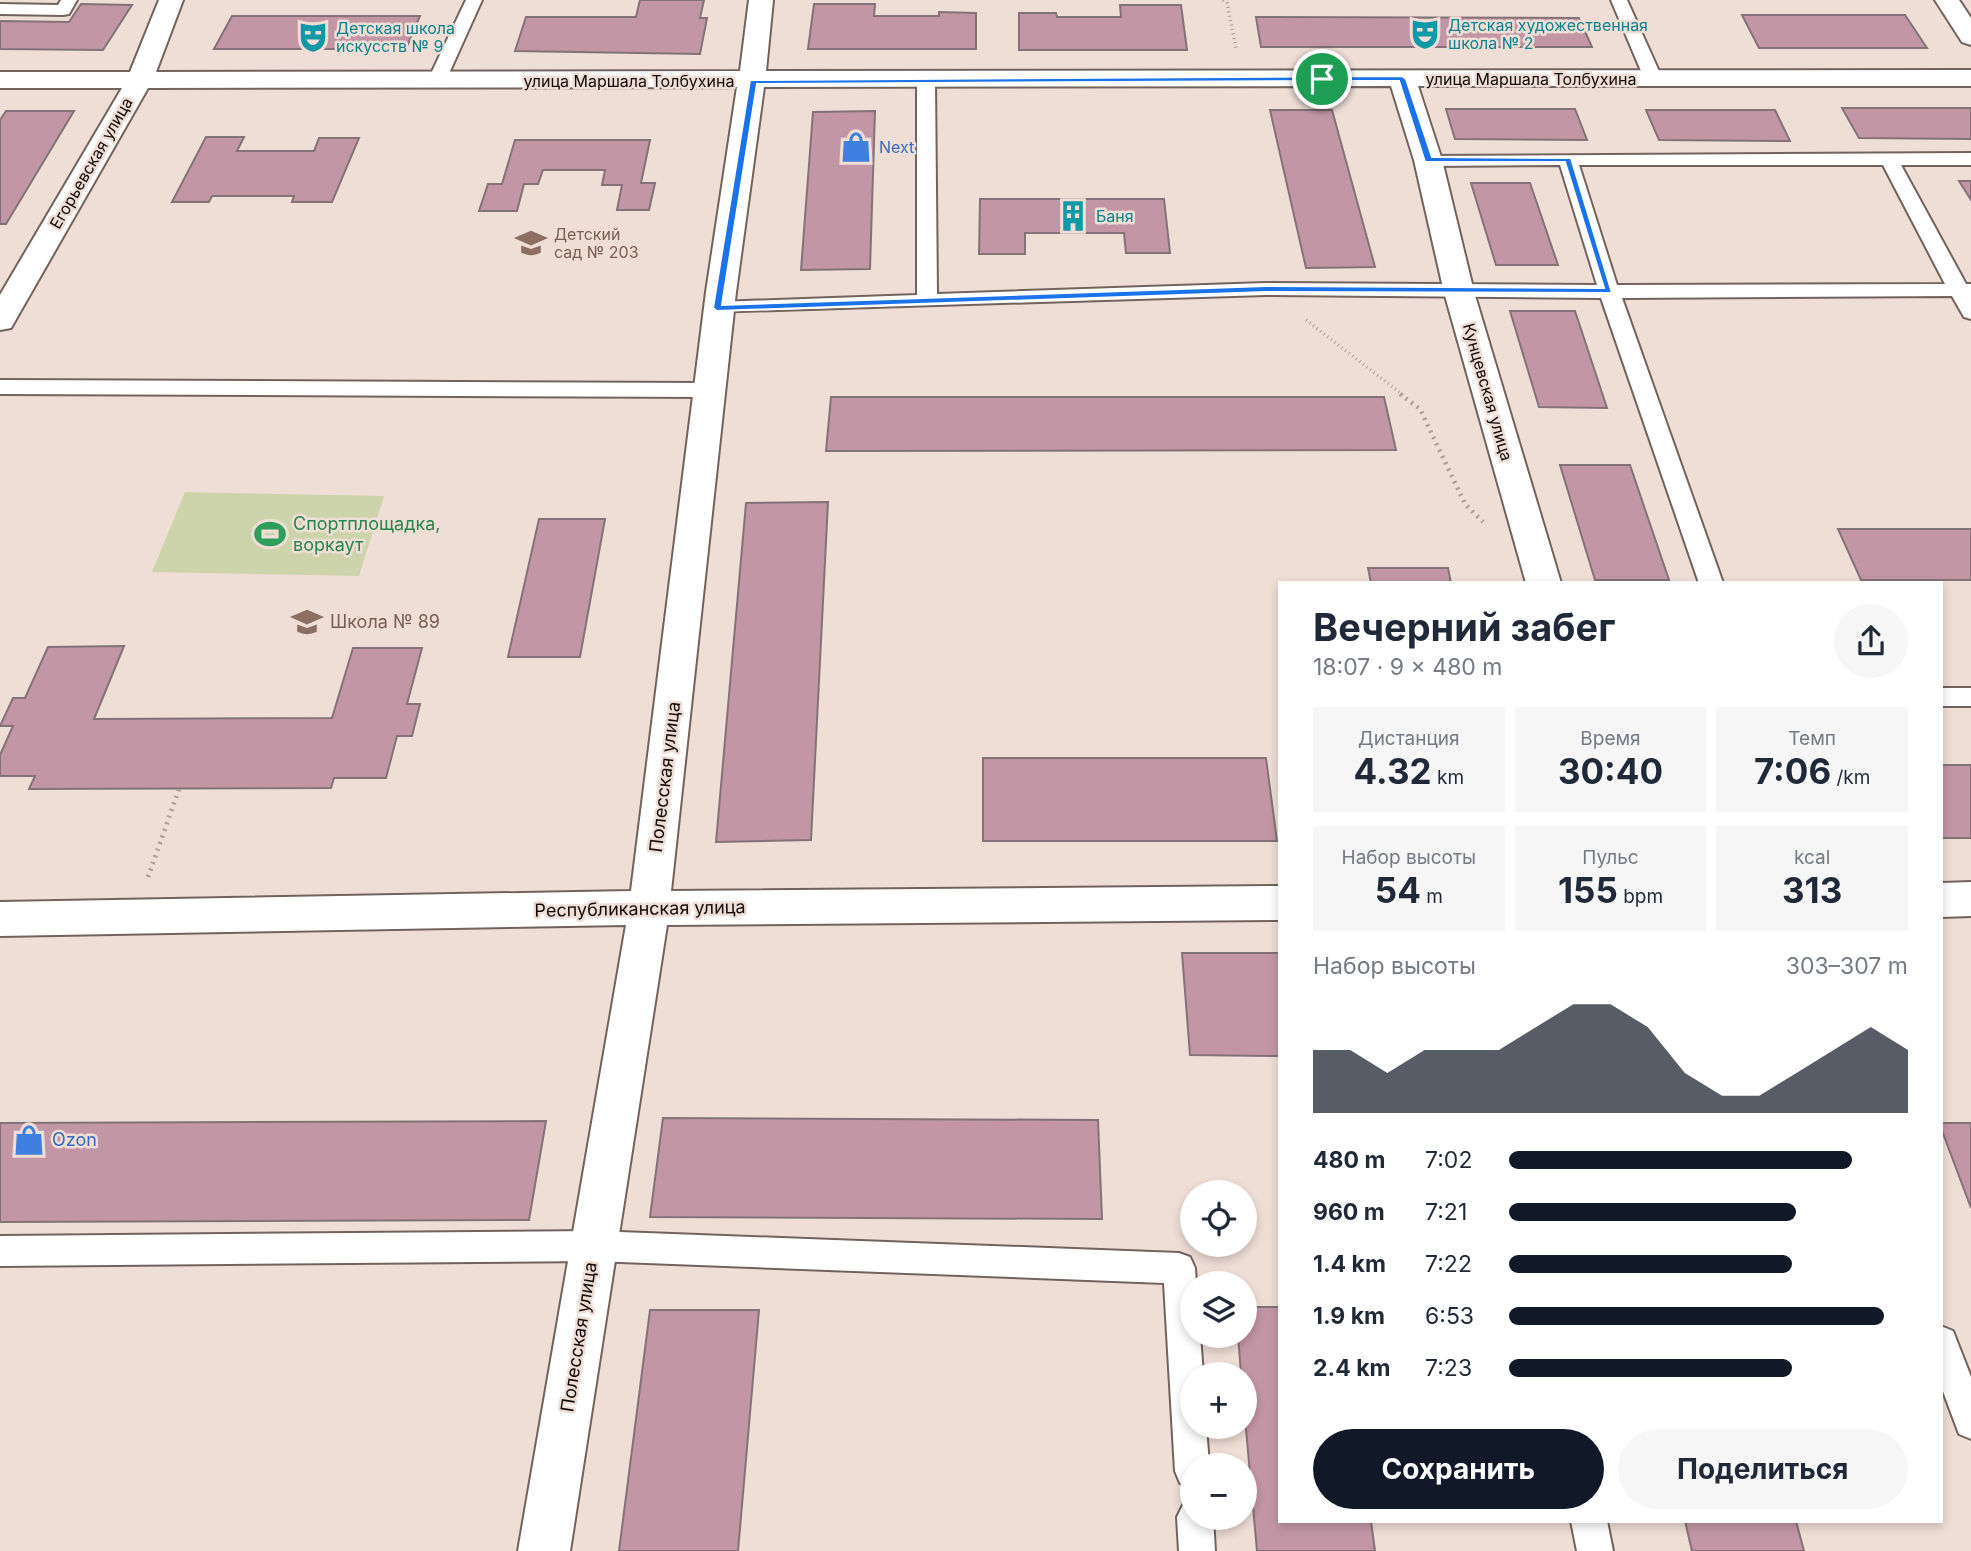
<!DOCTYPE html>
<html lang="ru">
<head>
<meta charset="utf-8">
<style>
  body { margin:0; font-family:Inter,sans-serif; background:#f6f6f7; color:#1f2937; height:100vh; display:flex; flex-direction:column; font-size:26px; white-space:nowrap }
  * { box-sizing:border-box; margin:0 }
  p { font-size:23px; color:#747a83 }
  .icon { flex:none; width:38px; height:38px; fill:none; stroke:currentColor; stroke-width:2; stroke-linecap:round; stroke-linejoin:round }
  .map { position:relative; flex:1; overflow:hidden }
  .side { position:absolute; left:1278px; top:581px; width:665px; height:942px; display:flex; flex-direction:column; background:#fff; border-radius:0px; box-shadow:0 4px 10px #0003 }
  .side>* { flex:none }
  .fabs { position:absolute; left:1180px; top:1180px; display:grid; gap:14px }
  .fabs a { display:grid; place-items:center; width:77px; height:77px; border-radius:50%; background:#fff; box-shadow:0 4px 10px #0003; font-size:35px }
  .pin { position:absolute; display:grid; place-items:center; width:60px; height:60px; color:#fff; margin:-30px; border:4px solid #fff; border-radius:50%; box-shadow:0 2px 7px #0007 }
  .round { display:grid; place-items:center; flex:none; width:74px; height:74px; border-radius:37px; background:#f6f6f7 }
  .summary { display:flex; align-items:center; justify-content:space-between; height:119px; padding:0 35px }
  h1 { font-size:38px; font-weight:700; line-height:52px }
  .metrics { display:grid; grid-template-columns:repeat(3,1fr); gap:10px; height:119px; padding:7px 35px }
  .metrics div { display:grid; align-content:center; border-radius:0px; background:#f6f6f7; text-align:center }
  .metrics b { font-size:35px; font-weight:700 }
  .metrics small { font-size:19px; font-weight:400 }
  .metrics p { font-size:19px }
  .chart { height:196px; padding:14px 35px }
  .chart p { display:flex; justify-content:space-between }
  .chart svg { width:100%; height:126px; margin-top:7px; fill:#111827; opacity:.7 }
  .action { display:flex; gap:14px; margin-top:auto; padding:14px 35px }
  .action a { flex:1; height:80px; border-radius:42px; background:#111827; color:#fff; font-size:28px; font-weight:700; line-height:80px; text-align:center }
  .action a+a { background:#f6f6f7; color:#1f2937 }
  ul { padding:0 35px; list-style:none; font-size:23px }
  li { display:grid; grid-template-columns:112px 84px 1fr; align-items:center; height:52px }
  li i { height:18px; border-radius:9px; background:#111827 }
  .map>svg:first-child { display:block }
  .green { fill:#cdd4ab }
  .building { fill:#c396a6; stroke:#837378; stroke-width:2 }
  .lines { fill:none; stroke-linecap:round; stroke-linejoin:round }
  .service-casing { stroke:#72635c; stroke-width:4 }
  .minor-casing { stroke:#72635c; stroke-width:4 }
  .path-far1 { stroke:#aa9d96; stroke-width:3.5; stroke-dasharray:1 3.5; stroke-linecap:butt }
  .path { stroke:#aa9d96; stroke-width:4.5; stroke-dasharray:2 5; stroke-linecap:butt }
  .service { fill:#fff; fill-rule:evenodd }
  .minor { fill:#fff; fill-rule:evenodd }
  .route { fill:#1a73e8; stroke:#fff; stroke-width:2; fill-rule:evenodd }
  .labels { text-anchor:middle; stroke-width:5; stroke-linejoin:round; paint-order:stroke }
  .far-culture-label { font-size:16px; fill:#0d838f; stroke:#efded6; text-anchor:start }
  .far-street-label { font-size:16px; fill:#110c09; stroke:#efded6 }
  .far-shop-label { font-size:16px; fill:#366cbe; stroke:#efded6; text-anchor:start }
  .far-education-label { font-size:16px; fill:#785e54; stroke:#efded6; text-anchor:start }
  .leisure-label { font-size:18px; fill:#27864d; stroke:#efded6; text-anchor:start }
  .education-label { font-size:18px; fill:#785e54; stroke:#efded6; text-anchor:start }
  .street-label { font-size:18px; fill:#110c09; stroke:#efded6 }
  .shop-label { font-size:18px; fill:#366cbe; stroke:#efded6; text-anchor:start }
</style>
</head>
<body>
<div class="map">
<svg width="1971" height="1551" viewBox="0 0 1971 1551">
  <rect width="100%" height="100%" fill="#efded6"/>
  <path class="green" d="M 185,492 L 384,496 L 359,576 L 152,572 Z"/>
  <g class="building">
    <path d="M 640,0 L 704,0 L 700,18 L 707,18 L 700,54 L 515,51 L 526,17 L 636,17 Z"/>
    <path d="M 81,4 L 132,5 L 103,50 L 0,49 L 0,21 L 69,22 Z"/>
    <path d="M 814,4 L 875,4 L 874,16 L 939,16 L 939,12 L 976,13 L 976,49 L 808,49 Z"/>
    <path d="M 1120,5 L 1181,5 L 1187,50 L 1019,50 L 1019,13 L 1056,13 L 1057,17 L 1121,17 Z"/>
    <path d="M 1742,15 L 1905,15 L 1927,48 L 1759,48 Z"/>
    <path d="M 232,16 L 420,16 L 406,49 L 214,49 Z"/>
    <path d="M 1256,17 L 1579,18 L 1592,47 L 1261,47 Z"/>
    <path d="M 1842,108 L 1971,108 L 1971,139 L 1859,138 Z"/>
    <path d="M 1446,109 L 1575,109 L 1587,140 L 1455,139 Z"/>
    <path d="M 1270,110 L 1332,110 L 1375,267 L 1306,268 Z"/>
    <path d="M 1646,110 L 1775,110 L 1790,141 L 1659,140 Z"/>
    <path d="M 6,111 L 74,111 L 6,224 L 0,224 L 0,120 Z"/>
    <path d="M 875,111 L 870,269 L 801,270 L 813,112 Z"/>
    <path d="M 206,137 L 244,137 L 237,151 L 314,151 L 319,138 L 359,138 L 332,202 L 292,202 L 294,196 L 212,196 L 209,202 L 172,202 Z"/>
    <path d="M 515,140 L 650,140 L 641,183 L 655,183 L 649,210 L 617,210 L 622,185 L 602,185 L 605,170 L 543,170 L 538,184 L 524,184 L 517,211 L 479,211 L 488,184 L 502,184 Z"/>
    <path d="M 1959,181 L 1971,181 L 1971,200 Z"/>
    <path d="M 1471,183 L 1530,183 L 1558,265 L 1496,265 Z"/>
    <path d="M 980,199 L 1164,199 L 1170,253 L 1126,253 L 1124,233 L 1025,233 L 1025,254 L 979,254 Z"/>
    <path d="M 1510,311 L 1575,311 L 1607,408 L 1539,407 Z"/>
    <path d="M 831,397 L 1384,397 L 1396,450 L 826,451 Z"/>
    <path d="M 1560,465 L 1630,465 L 1669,580 L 1595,580 Z"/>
    <path d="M 828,502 L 811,840 L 716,842 L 746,503 Z"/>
    <path d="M 539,519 L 605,519 L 580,657 L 508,657 Z"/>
    <path d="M 1838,529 L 1971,529 L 1971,580 L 1861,580 Z"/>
    <path d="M 1368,568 L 1448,568 L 1451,583 L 1371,583 Z"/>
    <path d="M 124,646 L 94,719 L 332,718 L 353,648 L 422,648 L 407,704 L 420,704 L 412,736 L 397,736 L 386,778 L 334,778 L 331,788 L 29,789 L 35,776 L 0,776 L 0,755 L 13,726 L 0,726 L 13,698 L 25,698 L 48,647 Z"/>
    <path d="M 983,758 L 1266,758 L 1277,841 L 983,841 Z"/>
    <rect x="1941" y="765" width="30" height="73"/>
    <path d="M 1182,953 L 1279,953 L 1279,1056 L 1190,1055 Z"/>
    <path d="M 663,1118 L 1098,1120 L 1102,1219 L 650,1217 Z"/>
    <path d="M 546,1121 L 529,1220 L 0,1222 L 0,1123 Z"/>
    <path d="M 1941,1123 L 1971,1123 L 1971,1208 L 1941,1128 Z"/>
    <path d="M 1244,1307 L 1279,1307 L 1279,1521 L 1371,1521 L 1375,1551 L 1257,1551 L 1244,1407 L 1244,1374 L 1241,1374 L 1238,1335 L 1244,1335 Z"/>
    <path d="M 650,1310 L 759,1310 L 738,1551 L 619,1551 Z"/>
    <path d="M 1685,1521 L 1796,1521 L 1804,1551 L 1692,1551 Z"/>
  </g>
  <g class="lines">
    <defs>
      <g id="service">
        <path d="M 61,0 L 77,0 L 69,14 L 63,15 L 0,14 L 0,4 L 58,5 Z"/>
        <path d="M 466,0 L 482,0 L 446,80 L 443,84 L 431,84 L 428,80 Z"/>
        <path d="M 1611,0 L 1627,0 L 1662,78 L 1659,82 L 1647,82 L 1644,78 Z"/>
        <path d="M 926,76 L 935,81 L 937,294 L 1266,283 L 1597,285 L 1560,165 L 1428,166 L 1421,164 L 1419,160 L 1421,156 L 1971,153 L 1971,165 L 1901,165 L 1966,284 L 1971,284 L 1971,319 L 1964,317 L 1952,296 L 1622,298 L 1723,583 L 1699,583 L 1601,298 L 1266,295 L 710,312 L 707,308 L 710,304 L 717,302 L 917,295 L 917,81 ZM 1579,165 L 1883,165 L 1945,284 L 1617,285 Z"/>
        <path d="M 0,380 L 711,383 L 719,385 L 722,390 L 719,395 L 711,397 L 0,394 Z"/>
        <rect x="1941" y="688" width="30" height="18"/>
        <path d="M 594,1231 L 1179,1253 L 1190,1257 L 1195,1268 L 1196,1283 L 1192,1283 L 1192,1335 L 1200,1335 L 1203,1374 L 1192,1374 L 1192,1426 L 1206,1426 L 1209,1465 L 1192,1465 L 1192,1488 L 1180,1483 L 1175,1471 L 1164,1283 L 594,1261 L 0,1266 L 0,1236 Z"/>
        <path d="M 1941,1326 L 1953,1331 L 1971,1377 L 1971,1439 L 1959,1434 L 1941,1386 Z"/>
        <path d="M 1192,1501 L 1192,1517 L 1213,1517 L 1215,1551 L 1179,1551 L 1177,1517 L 1183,1505 Z"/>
        <path d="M 1571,1521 L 1607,1521 L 1613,1551 L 1577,1551 Z"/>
      </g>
      <g id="minor">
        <path d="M 159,0 L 183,0 L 156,72 L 740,71 L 749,0 L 773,0 L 766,71 L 1971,70 L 1971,86 L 1418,86 L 1442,160 L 1474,292 L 1561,583 L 1526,583 L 1444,292 L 1414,160 L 1391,86 L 764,87 L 736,292 L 671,891 L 1279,886 L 1279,920 L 667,925 L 570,1551 L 518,1551 L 626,925 L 0,936 L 0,902 L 631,891 L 706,292 L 737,87 L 148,88 L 15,321 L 11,328 L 0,330 L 0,295 L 122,88 L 0,88 L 0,72 L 130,72 Z"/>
        <path d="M 1935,0 L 1959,0 L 1971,18 L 1971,45 L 1962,42 Z"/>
        <path d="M 1971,882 L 1971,916 L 1941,917 L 1941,883 Z"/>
      </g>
    </defs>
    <use href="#service" class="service-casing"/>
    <use href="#minor" class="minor-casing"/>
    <g class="path-far1">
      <path d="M 1223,0 L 1227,3 L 1236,48"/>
      <path d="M 1306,320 L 1403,395"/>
    </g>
    <g class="path">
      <path d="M 1400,394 L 1420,409 L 1465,504 L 1483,522"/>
      <path d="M 148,877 L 179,789"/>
    </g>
    <use href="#service" class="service"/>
    <use href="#minor" class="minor"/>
  </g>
  <path class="route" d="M 1402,76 L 1406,79 L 1432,157 L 1571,158 L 1612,293 L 1266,292 L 717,311 L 713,308 L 750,80 ZM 1322,81 L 1399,81 L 1425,162 L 1565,162 L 1604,288 L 1266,286 L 722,305 L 757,84 Z"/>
  <defs>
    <symbol id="theatre-bare" viewBox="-9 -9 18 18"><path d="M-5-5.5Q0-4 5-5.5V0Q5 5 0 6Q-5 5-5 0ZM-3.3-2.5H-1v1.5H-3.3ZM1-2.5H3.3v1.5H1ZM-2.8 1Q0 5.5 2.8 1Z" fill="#0f9aa8" stroke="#efded6" stroke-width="2.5" paint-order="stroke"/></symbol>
    <symbol id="shop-bare" viewBox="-9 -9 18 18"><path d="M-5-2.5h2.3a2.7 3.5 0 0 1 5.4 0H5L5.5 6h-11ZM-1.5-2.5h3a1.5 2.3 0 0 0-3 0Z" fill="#3f7fe0" stroke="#efded6" stroke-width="2.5" paint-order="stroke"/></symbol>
    <symbol id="building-bare" viewBox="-9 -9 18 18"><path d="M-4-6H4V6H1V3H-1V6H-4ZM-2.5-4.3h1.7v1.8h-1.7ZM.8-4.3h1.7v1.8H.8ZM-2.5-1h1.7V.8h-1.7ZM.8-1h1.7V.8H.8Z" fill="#0f9aa8" stroke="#efded6" stroke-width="2.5" paint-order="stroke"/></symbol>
    <symbol id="school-bare" viewBox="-9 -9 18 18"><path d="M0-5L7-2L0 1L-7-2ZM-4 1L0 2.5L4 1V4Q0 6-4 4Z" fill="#8d6e63" stroke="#efded6" stroke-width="2.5" paint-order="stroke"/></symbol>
    <symbol id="stadium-bare" viewBox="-9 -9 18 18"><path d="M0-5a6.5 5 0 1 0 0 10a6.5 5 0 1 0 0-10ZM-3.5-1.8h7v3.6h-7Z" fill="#2e9e5b" stroke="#efded6" stroke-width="2.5" paint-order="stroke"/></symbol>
  </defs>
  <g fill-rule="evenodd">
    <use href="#theatre-bare" x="1403" y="12" width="44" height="44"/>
    <use href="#theatre-bare" x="291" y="15" width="44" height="44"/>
    <use href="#shop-bare" x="834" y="125" width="44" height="44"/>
    <use href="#building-bare" x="1051" y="194" width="44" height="44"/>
    <use href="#school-bare" x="509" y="221" width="44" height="44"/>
    <use href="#stadium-bare" x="248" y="512" width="44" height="44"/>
    <use href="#school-bare" x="285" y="600" width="44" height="44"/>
    <use href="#shop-bare" x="7" y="1118" width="44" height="44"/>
  </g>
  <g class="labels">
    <g class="far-culture-label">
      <text x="1448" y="31">Детская художественная<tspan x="1448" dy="18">школа № 2</tspan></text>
      <text x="336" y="34">Детская школа<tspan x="336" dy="18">искусств № 9</tspan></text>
      <text x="1096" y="222">Баня</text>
    </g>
    <g class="far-street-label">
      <text x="1531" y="85">улица Маршала Толбухина</text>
      <text x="629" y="87">улица Маршала Толбухина</text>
      <text transform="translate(91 163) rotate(-60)" y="6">Егорьевская улица</text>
      <text transform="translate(1488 392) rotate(74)" y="6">Кунцевская улица</text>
    </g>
    <g class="far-shop-label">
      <text x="879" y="153">Next</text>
    </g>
    <g class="far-education-label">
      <text x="554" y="240">Детский<tspan x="554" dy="18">сад № 203</tspan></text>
    </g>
    <g class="leisure-label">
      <text x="293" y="530">Спортплощадка,<tspan x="293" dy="21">воркаут</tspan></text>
    </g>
    <g class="education-label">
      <text x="330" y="628">Школа № 89</text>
    </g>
    <g class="street-label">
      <text transform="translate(665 777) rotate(-83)" y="6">Полесская улица</text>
      <text transform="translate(640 909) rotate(-1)" y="6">Республиканская улица</text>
      <text transform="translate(579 1337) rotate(-81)" y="6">Полесская улица</text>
    </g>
    <g class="shop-label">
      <text x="52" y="1146">Ozon</text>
    </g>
  </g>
</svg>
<div class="fabs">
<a><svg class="icon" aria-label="locate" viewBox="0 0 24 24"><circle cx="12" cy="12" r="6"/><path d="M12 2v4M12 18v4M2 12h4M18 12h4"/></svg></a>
<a><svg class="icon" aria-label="layers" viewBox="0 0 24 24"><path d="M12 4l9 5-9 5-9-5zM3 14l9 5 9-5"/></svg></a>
<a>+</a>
<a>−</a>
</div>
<div class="pin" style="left:1322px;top:79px;background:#1e9e55"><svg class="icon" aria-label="arrive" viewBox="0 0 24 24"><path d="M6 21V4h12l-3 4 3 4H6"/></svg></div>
<section class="side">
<div class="summary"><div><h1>Вечерний забег</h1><p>18:07 · 9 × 480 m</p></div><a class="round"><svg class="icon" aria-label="share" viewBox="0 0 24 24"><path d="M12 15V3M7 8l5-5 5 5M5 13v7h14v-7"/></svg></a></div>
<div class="metrics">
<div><p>Дистанция</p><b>4.32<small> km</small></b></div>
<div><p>Время</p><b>30:40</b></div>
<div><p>Темп</p><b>7:06<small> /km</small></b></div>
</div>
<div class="metrics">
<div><p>Набор высоты</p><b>54<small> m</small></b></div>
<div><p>Пульс</p><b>155<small> bpm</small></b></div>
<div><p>kcal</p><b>313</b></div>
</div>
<div class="chart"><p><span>Набор высоты</span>303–307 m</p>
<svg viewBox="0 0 160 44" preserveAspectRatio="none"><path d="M0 44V22L10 22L20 30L30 22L40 22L50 22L60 14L70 6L80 6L90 14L100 30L110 38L120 38L130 30L140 22L150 14L160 22V44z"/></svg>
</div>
<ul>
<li><b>480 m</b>7:02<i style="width:86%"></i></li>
<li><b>960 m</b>7:21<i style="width:72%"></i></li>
<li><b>1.4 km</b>7:22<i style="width:71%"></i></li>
<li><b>1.9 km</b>6:53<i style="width:94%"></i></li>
<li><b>2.4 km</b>7:23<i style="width:71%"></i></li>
</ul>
<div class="action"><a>Сохранить</a><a>Поделиться</a></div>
</section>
</div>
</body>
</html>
